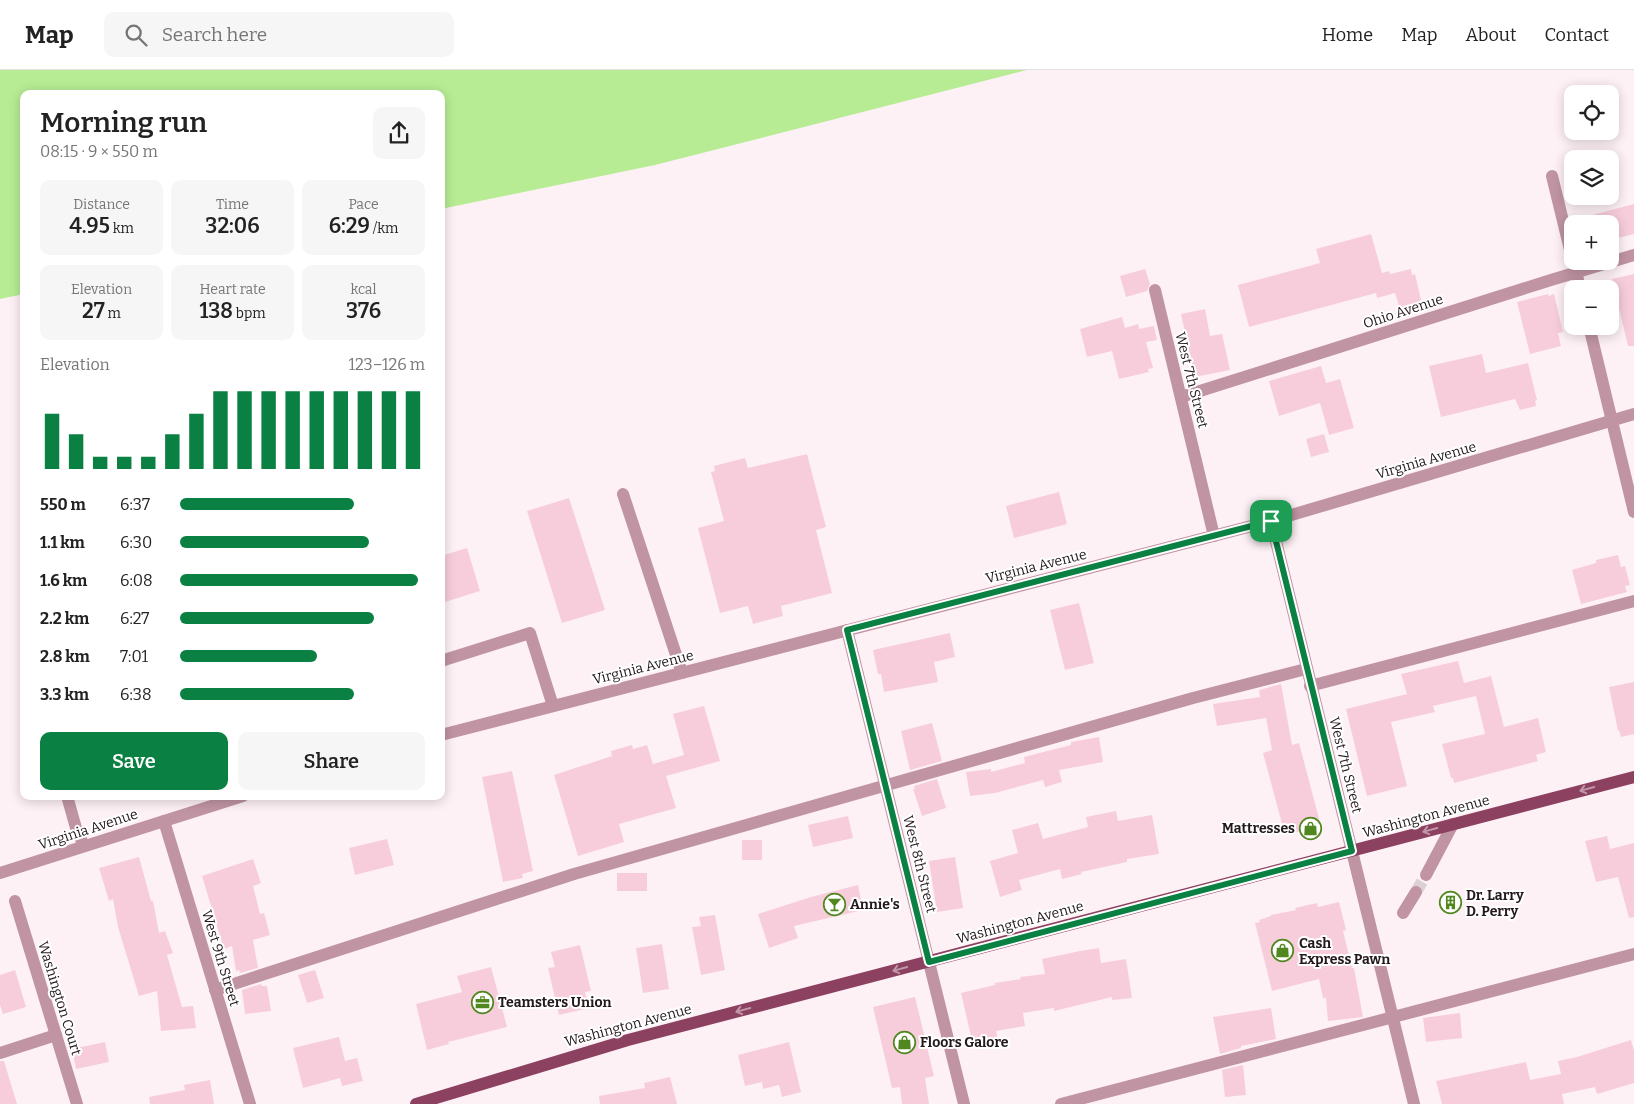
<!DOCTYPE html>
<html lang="en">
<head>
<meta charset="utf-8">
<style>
  body { margin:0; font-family:Bitter,serif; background:#f6f6f6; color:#222; height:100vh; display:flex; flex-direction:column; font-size:19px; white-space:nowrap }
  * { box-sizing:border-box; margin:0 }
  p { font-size:16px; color:#767676 }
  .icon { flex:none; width:28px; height:28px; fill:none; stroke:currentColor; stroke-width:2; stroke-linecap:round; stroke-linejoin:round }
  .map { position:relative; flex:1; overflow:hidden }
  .drawer { position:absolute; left:20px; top:20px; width:425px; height:710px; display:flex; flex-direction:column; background:#fff; border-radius:10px; box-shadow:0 2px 12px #0003 }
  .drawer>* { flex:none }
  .tools { position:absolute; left:1564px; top:15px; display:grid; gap:10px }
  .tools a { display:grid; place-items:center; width:55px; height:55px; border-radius:10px; background:#fff; box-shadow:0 2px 12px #0003; font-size:25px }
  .pin { position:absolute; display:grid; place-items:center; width:42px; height:42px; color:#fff; margin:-21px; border-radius:10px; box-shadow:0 2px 8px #0006 }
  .round { display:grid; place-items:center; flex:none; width:52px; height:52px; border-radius:10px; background:#f6f6f6 }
  .summary { display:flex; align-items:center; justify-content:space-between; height:85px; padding:0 20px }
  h1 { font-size:28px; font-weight:600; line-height:38px }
  .figures { display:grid; grid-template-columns:repeat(3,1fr); gap:8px; height:85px; padding:5px 20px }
  .figures div { display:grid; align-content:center; border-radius:10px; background:#f6f6f6; text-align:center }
  .figures b { font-size:21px; font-weight:600 }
  .figures small { font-size:14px; font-weight:400 }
  .figures p { font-size:14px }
  .chart { height:140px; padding:10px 20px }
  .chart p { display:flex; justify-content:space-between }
  .chart svg { width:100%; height:90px; margin-top:5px; stroke:#0b8043; stroke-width:6 }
  .primary-button { display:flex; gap:10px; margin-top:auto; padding:10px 20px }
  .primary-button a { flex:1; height:58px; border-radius:10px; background:#0b8043; color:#fff; font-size:20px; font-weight:600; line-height:58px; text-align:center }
  .primary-button a+a { background:#f6f6f6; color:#222 }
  ul { padding:0 20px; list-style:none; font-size:16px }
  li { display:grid; grid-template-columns:80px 60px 1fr; align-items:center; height:38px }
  li i { height:12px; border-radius:6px; background:#0b8043 }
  header { display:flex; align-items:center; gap:30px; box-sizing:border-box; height:70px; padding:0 25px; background:#fff; border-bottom:1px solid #e0e0e0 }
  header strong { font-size:24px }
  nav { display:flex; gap:28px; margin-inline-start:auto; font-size:18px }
  .search { width:350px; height:45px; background:#f6f6f6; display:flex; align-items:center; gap:12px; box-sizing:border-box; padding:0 18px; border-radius:10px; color:#767676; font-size:19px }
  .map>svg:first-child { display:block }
  .water { fill:#b7ec94 }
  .building { fill:#f7cddc }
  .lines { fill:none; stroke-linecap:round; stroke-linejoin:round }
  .minor-tunnel { stroke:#ddd0d5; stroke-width:12; stroke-dasharray:12 6; stroke-linecap:butt }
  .minor { stroke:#c094a3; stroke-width:12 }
  .major { stroke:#8c4160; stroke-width:12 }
  .oneway { stroke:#c096a8 }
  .route-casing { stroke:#fff; stroke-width:10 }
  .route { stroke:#0b8043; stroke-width:6 }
  .labels { text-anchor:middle; stroke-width:4; stroke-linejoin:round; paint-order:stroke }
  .street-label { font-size:14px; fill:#23181b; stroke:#fff }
  .poi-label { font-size:14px; font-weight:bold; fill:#23181b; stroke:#fff; text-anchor:start }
</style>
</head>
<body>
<header>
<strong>Map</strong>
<div class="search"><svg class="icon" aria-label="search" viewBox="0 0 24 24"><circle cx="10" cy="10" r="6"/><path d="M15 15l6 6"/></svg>Search here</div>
<nav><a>Home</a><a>Map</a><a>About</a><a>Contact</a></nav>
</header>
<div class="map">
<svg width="1634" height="1034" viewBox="0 0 1634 1034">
  <rect width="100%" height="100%" fill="#fef1f6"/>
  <path class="water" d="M 0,0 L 1027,0 L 655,95 L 441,139 L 441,24 L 24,24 L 24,224 L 0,229 Z"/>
  <g class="building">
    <path d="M 1634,134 L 1634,164 L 1610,170 L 1610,154 L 1577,154 L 1577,149 Z"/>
    <path d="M 1371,164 L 1382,203 L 1389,201 L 1390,204 L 1411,199 L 1412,205 L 1415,204 L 1421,230 L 1420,230 L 1421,237 L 1403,242 L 1401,235 L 1399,236 L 1395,223 L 1377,228 L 1376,223 L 1249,257 L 1238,215 L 1320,193 L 1316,179 Z"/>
    <path d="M 1145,199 L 1150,214 L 1147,221 L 1126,227 L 1120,206 Z"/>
    <path d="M 1634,204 L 1634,276 L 1628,276 L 1612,209 Z"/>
    <path d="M 1548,224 L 1549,226 L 1554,224 L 1563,262 L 1558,263 L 1561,276 L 1530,284 L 1517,232 Z"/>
    <path d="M 1205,239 L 1210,266 L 1222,264 L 1230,300 L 1195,307 L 1181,244 Z"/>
    <path d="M 1122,247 L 1125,258 L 1138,254 L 1139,259 L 1154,256 L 1157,270 L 1146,272 L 1153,298 L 1148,299 L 1149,302 L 1119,309 L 1112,281 L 1087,287 L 1080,259 Z"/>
    <path d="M 1482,284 L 1486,303 L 1528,293 L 1537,330 L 1535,331 L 1536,336 L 1520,340 L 1515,329 L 1441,347 L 1429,296 Z"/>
    <path d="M 1321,296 L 1326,313 L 1340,309 L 1354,358 L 1329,365 L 1320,333 L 1279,346 L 1269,311 Z"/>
    <path d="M 1324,364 L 1329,382 L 1311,387 L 1306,369 Z"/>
    <path d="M 807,384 L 826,457 L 816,460 L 832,523 L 781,536 L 783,546 L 753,554 L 748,536 L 720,543 L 698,458 L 724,451 L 711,402 L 715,401 L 714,396 L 745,388 L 748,398 Z"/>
    <path d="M 1059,422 L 1067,454 L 1014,468 L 1006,436 Z"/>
    <path d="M 569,428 L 605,540 L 562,553 L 527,441 Z"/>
    <path d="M 467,478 L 480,521 L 445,532 L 445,530 L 441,531 L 441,486 Z"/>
    <path d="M 1618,485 L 1621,497 L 1625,496 L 1630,515 L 1625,516 L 1627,522 L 1581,534 L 1572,500 L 1596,493 L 1596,490 Z"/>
    <path d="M 1079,533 L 1094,593 L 1065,600 L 1050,540 Z"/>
    <path d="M 950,563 L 955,587 L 934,592 L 938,612 L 884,622 L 881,604 L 878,604 L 873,580 Z"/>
    <path d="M 1458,591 L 1464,613 L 1491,606 L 1504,657 L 1538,648 L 1546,682 L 1536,685 L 1538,691 L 1454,713 L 1453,708 L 1451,708 L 1442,674 L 1485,664 L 1476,626 L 1433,636 L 1435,642 L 1391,652 L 1407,716 L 1367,726 L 1346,639 L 1407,624 L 1401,604 Z"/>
    <path d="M 1634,612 L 1634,664 L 1621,667 L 1619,660 L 1618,661 L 1609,617 Z"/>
    <path d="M 1281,614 L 1292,675 L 1299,673 L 1321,756 L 1285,765 L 1263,683 L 1272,680 L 1266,648 L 1217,656 L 1213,634 L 1260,627 L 1259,620 Z"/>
    <path d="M 704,636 L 720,691 L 666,706 L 676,738 L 619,754 L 624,772 L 578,786 L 554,705 L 612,686 L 611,681 L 632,675 L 633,679 L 647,675 L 653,694 L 684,685 L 673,644 Z"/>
    <path d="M 932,653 L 942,691 L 910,700 L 901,661 Z"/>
    <path d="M 1099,667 L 1103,692 L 1059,700 L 1062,712 L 1045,717 L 1043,710 L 995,723 L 970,726 L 966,702 L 991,699 L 991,702 L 1025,693 L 1024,687 L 1071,675 L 1071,672 Z"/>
    <path d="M 512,701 L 533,801 L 522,804 L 523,808 L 503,812 L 482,707 Z"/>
    <path d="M 937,709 L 946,738 L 922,746 L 913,719 L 915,719 L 914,716 Z"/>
    <path d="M 1116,741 L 1118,751 L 1152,745 L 1159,784 L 1127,789 L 1127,792 L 1081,802 L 1082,804 L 1062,809 L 1060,799 L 1019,810 L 1022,820 L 1000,827 L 990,791 L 1018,783 L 1012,760 L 1038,753 L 1043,769 L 1088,757 L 1086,747 Z"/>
    <path d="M 848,746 L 853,768 L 813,777 L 808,755 Z"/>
    <path d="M 1607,766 L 1610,779 L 1634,773 L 1634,847 L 1629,848 L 1618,807 L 1596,812 L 1585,771 Z"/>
    <path d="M 387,769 L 394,795 L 355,805 L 349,778 Z"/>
    <rect x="742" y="770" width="20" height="20"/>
    <path d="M 139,787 L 151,831 L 153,831 L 159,863 L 165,861 L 173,883 L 167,885 L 182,937 L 193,936 L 196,958 L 161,961 L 157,921 L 139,926 L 118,857 L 113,829 L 109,831 L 99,798 Z"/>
    <path d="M 955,787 L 963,838 L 937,842 L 929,791 Z"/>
    <path d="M 253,789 L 261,813 L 253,816 L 260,844 L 264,843 L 270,865 L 253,870 L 258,898 L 240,903 L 239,900 L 236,901 L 232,876 L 224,879 L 202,806 Z"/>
    <rect x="617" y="803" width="30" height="18"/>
    <path d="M 858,815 L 863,840 L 794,856 L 798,868 L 769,878 L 758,844 L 811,827 Z"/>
    <path d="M 1339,832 L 1346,860 L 1343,861 L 1352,898 L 1354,898 L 1363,947 L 1328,951 L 1326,928 L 1323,928 L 1319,909 L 1272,921 L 1255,853 L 1260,852 L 1259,850 L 1271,846 L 1271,845 L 1296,840 L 1295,838 L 1317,833 L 1318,837 Z"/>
    <path d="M 715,845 L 725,900 L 701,905 L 692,857 L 701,856 L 699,847 Z"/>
    <path d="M 662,874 L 669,919 L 643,923 L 636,878 Z"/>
    <path d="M 580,875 L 591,921 L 585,922 L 589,938 L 559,945 L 548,898 L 555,897 L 551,882 Z"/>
    <path d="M 1099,878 L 1101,893 L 1126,889 L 1132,928 L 1112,930 L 1112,927 L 1054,941 L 1054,938 L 1023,943 L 1025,956 L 996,961 L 998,970 L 973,975 L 961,923 L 995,915 L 995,913 L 1021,909 L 1020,907 L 1045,904 L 1042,889 L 1080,881 Z"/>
    <path d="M 491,897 L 507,957 L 448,972 L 449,974 L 427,980 L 416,934 L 462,922 L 457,906 Z"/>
    <path d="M 15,900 L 26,937 L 3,944 L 0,935 L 0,905 Z"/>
    <path d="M 315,900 L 324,928 L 307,933 L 298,905 Z"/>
    <path d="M 261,914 L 262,916 L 267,916 L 271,941 L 245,944 L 242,920 Z"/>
    <path d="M 915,927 L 934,1006 L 925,1008 L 929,1034 L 902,1034 L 900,1017 L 892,1018 L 873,937 Z"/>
    <path d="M 1271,938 L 1276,969 L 1241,976 L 1241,978 L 1220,984 L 1213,947 Z"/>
    <path d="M 1460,943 L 1462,968 L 1426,972 L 1423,948 Z"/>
    <path d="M 339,967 L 345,991 L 357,988 L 363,1011 L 342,1016 L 340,1008 L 303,1018 L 293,978 Z"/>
    <path d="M 1631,970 L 1634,981 L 1634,1013 L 1597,1024 L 1595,1017 L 1562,1024 L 1564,1034 L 1442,1034 L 1436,1011 L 1526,992 L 1530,1010 L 1561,1004 L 1558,991 L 1577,987 Z"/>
    <path d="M 105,972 L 109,992 L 76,999 L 72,979 Z"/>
    <path d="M 789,972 L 801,1022 L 782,1027 L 779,1015 L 763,1019 L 762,1012 L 745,1016 L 738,985 Z"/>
    <path d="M 0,991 L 4,991 L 17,1034 L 0,1034 Z"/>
    <path d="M 1243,995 L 1246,1025 L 1225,1027 L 1222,1000 Z"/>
    <path d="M 670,1007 L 677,1034 L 600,1034 L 599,1026 L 645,1018 L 644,1013 Z"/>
    <path d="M 210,1010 L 214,1034 L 150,1034 L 149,1027 L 185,1020 L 184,1015 Z"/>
  </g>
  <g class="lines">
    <path class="minor-tunnel" d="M 1416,822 L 1426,805"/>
    <g class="minor">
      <path d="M 1552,106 L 1572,188"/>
      <path d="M 1575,196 L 1580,219"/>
      <path d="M 1155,220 L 1214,466"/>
      <path d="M 1589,256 L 1634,442"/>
      <path d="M 1181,327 L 1551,210 L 1634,185"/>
      <path d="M 623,424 L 682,603"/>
      <path d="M 1271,451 L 1414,1034"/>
      <path d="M 847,560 L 964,1034"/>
      <path d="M 441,591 L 530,563 L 553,636"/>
      <path d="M 1310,616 L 1634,531"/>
      <path d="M 441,665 L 1271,451 L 1634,344"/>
      <path d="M 67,726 L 76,758 L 84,776"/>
      <path d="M 164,751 L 250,1034"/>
      <path d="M 0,803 L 243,726"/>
      <path d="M 1426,805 L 1453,754"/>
      <path d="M 15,831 L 77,1034"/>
      <path d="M 1403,843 L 1416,822"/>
      <path d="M 215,920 L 574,804 L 1193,628 L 1306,599"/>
      <path d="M 0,983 L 56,965"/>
      <path d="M 1061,1034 L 1634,884"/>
    </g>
    <path class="major" d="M 416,1034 L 628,970 L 1634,707"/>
  </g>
  <defs><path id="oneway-shaft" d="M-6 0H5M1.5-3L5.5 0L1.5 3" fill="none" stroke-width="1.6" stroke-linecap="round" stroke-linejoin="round" transform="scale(1.25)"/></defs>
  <g class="oneway">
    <use href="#oneway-shaft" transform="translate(1587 719) rotate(165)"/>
    <use href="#oneway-shaft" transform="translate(1430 760) rotate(165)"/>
    <use href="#oneway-shaft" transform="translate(900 899) rotate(165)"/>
    <use href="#oneway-shaft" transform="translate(743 940) rotate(165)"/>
  </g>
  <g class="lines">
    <defs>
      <path id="route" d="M 1271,451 L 1352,781 L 929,892 L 847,560 Z"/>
    </defs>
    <use href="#route" class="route-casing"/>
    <use href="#route" class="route"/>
  </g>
  <defs>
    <symbol id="shop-ring" viewBox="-11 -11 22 22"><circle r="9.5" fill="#fff" stroke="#51871f" stroke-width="1.5"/><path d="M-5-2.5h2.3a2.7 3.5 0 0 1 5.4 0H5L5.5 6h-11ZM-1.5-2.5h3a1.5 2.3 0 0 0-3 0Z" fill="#51871f"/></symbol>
    <symbol id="building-ring" viewBox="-11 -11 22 22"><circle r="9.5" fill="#fff" stroke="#51871f" stroke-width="1.5"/><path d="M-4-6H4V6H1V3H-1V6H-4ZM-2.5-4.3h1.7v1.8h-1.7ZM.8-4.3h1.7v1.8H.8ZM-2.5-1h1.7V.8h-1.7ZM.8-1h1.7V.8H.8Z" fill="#51871f"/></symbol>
    <symbol id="bar-ring" viewBox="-11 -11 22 22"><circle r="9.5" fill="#fff" stroke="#51871f" stroke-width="1.5"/><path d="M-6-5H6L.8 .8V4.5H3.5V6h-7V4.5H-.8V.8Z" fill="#51871f"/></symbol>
    <symbol id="office-ring" viewBox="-11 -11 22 22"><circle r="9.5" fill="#fff" stroke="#51871f" stroke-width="1.5"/><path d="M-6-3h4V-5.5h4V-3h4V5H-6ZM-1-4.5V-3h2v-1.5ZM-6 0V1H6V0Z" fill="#51871f"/></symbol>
  </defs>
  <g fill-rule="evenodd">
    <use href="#shop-ring" x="1298" y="746" width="25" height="25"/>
    <use href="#building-ring" x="1438" y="820" width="25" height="25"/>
    <use href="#bar-ring" x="822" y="822" width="25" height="25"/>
    <use href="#shop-ring" x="1270" y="868" width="25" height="25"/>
    <use href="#office-ring" x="470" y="920" width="25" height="25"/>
    <use href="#shop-ring" x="892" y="960" width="25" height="25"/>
  </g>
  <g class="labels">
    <g class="street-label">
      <text transform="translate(1403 241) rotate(-18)" y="5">Ohio Avenue</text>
      <text transform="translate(1192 310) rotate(76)" y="5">West 7th Street</text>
      <text transform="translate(1426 390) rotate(-16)" y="5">Virginia Avenue</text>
      <text transform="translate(1036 496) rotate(-14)" y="5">Virginia Avenue</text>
      <text transform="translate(643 597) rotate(-14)" y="5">Virginia Avenue</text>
      <text transform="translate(1346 695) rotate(76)" y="5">West 7th Street</text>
      <text transform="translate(1426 746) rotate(-15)" y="5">Washington Avenue</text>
      <text transform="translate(88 759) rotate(-18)" y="5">Virginia Avenue</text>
      <text transform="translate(920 794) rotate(76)" y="5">West 8th Street</text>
      <text transform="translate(1020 852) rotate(-15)" y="5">Washington Avenue</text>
      <text transform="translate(221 888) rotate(73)" y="5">West 9th Street</text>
      <text transform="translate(60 928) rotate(73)" y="5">Washington Court</text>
      <text transform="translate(628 955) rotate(-15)" y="5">Washington Avenue</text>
    </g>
    <g class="poi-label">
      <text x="1295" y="763" text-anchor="end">Mattresses</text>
      <text x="1466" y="830">Dr. Larry<tspan x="1466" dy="16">D. Perry</tspan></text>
      <text x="850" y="839">Annie's</text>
      <text x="1299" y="878">Cash<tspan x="1299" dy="16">Express Pawn</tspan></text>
      <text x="498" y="937">Teamsters Union</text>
      <text x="920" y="977">Floors Galore</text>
    </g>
  </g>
</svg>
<div class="tools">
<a><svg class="icon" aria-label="locate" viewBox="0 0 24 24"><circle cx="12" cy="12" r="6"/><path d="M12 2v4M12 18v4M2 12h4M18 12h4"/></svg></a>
<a><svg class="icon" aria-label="layers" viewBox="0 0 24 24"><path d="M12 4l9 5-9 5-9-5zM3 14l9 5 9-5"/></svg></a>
<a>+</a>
<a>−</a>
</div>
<div class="pin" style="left:1271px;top:451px;background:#1e9e55"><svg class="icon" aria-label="arrive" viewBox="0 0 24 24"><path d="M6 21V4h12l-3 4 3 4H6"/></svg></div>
<section class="drawer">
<div class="summary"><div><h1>Morning run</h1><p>08:15 · 9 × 550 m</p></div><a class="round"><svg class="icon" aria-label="share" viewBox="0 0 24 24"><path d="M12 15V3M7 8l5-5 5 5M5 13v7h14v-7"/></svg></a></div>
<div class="figures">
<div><p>Distance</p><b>4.95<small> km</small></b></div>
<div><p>Time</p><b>32:06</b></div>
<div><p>Pace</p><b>6:29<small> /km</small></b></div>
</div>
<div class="figures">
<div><p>Elevation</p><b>27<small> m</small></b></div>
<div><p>Heart rate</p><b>138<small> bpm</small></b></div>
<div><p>kcal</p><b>376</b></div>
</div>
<div class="chart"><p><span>Elevation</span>123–126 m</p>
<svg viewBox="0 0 160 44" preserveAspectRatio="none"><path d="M5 44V17M15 44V27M25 44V38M35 44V38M45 44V38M55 44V27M65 44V17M75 44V6M85 44V6M95 44V6M105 44V6M115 44V6M125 44V6M135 44V6M145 44V6M155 44V6"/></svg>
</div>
<ul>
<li><b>550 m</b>6:37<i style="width:71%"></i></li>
<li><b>1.1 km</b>6:30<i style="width:77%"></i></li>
<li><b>1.6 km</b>6:08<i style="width:97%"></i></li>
<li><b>2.2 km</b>6:27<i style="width:79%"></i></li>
<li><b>2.8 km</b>7:01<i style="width:56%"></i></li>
<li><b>3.3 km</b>6:38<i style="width:71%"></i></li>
</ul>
<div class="primary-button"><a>Save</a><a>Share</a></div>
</section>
</div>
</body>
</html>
